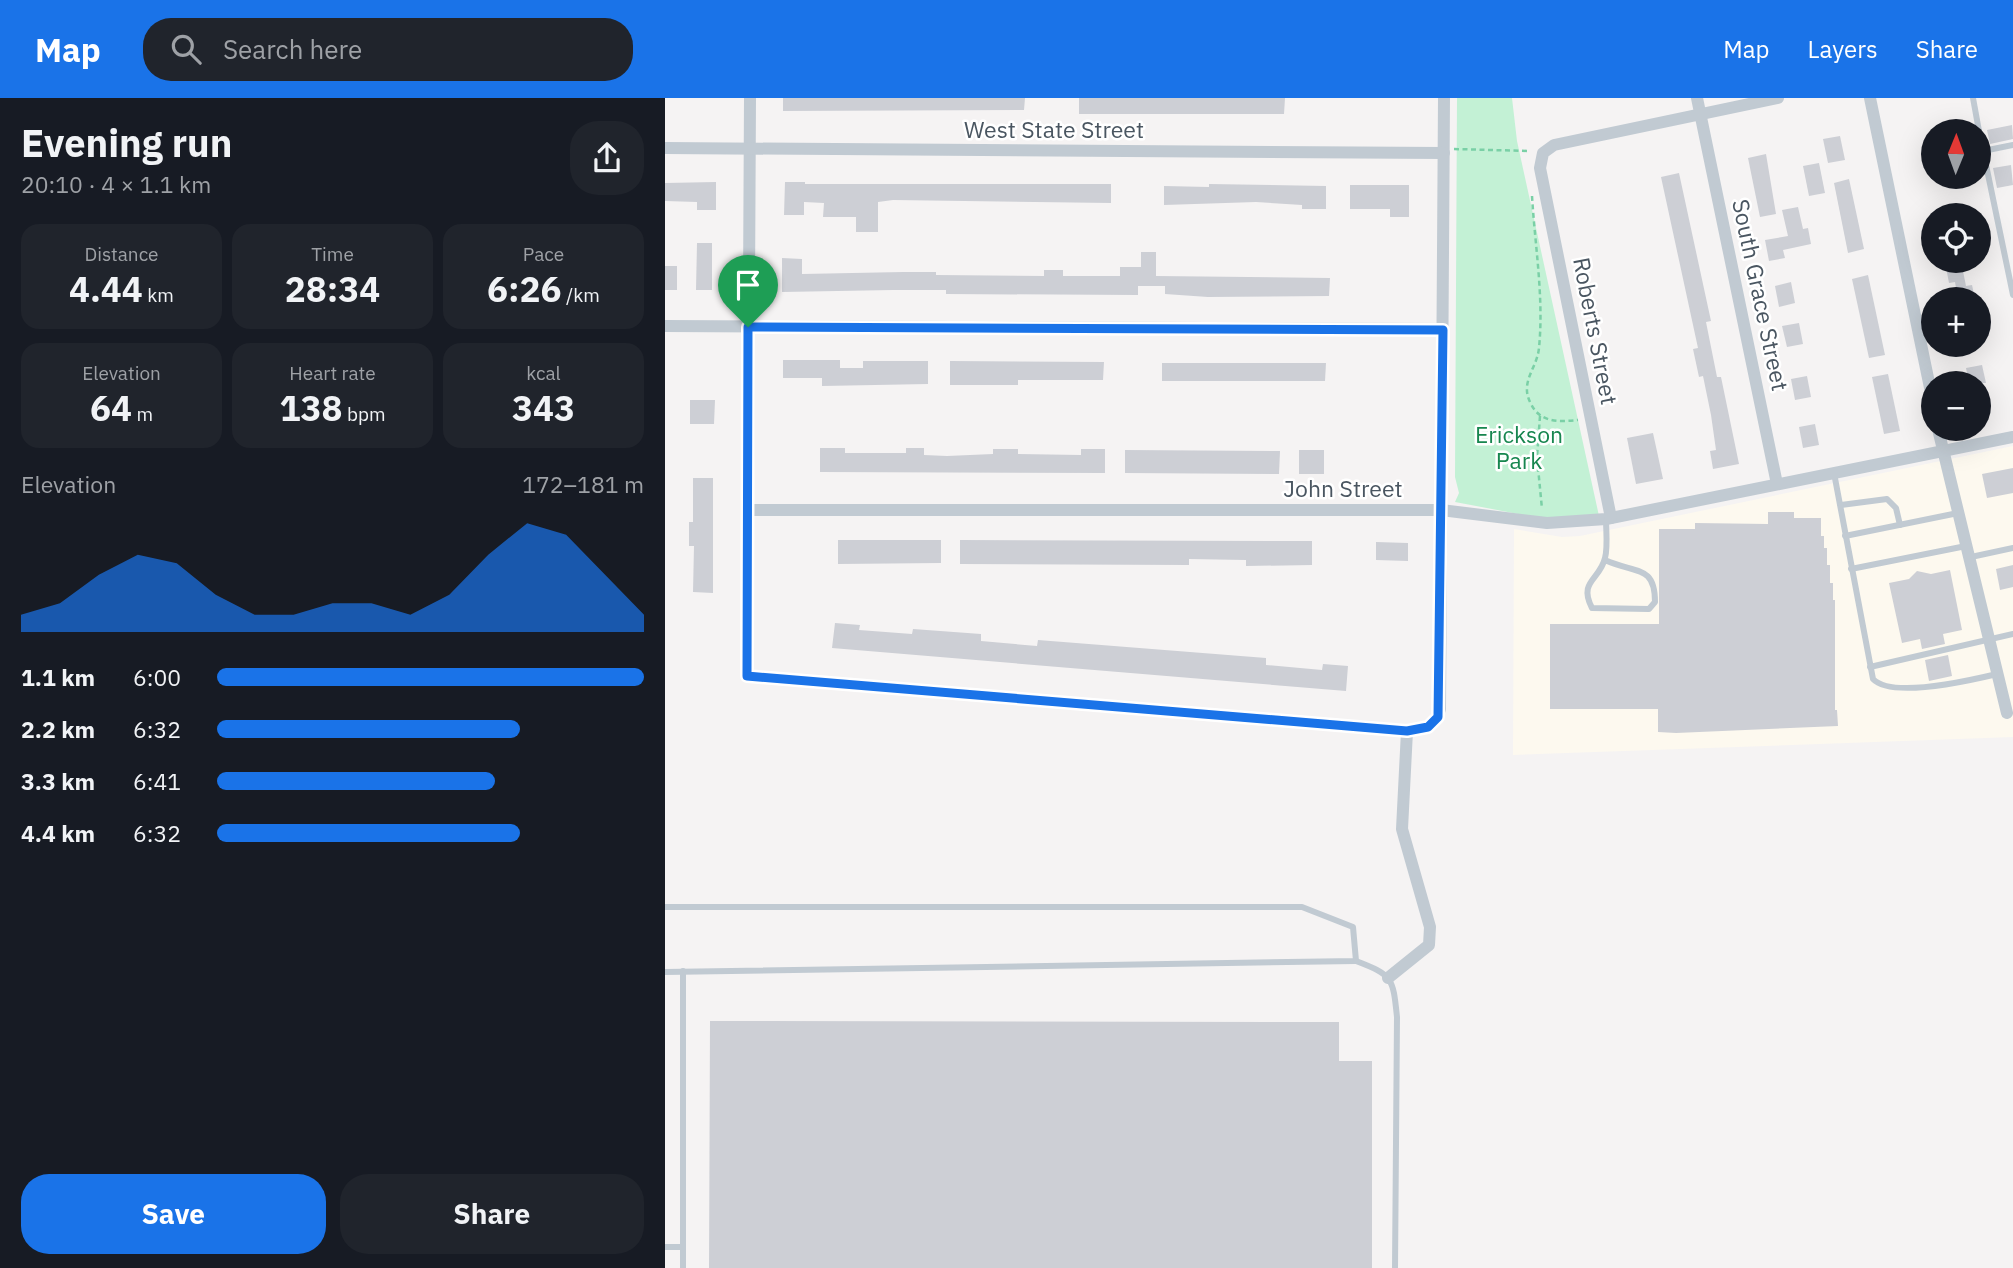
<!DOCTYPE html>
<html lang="en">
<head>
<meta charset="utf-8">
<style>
  body { margin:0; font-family:"IBM Plex Sans",sans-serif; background:#20242c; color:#f1f3f6; height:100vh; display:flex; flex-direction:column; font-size:26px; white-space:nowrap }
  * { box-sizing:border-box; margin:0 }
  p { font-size:23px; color:#9ea1a6 }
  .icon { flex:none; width:38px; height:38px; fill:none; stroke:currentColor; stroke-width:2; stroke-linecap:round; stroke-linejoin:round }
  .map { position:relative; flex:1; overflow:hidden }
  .details { display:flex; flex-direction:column; background:#171b24; width:665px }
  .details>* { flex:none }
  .needle { width:46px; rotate:1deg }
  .tools { position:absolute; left:1256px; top:21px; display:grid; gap:14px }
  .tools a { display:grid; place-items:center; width:70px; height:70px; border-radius:50%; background:#171b24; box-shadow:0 7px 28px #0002; font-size:35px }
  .pin { position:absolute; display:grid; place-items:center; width:60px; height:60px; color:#fff; margin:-72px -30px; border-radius:50% 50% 50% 0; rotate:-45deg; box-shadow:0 0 7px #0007 }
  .pin .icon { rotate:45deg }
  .round { display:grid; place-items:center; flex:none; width:74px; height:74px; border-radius:28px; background:#20242c }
  .overview { display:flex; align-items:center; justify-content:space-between; height:119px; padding:0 21px }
  h1 { font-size:38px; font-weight:700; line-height:52px }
  .figures { display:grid; grid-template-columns:repeat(3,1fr); gap:10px; height:119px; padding:7px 21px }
  .figures div { display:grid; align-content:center; border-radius:18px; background:#20242c; text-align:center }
  .figures b { font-size:35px; font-weight:700 }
  .figures small { font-size:19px; font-weight:400 }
  .figures p { font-size:19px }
  .chart { height:196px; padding:14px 21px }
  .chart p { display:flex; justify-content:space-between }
  .chart svg { width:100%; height:126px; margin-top:7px; fill:#1a73e8; opacity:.7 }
  .cta { display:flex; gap:14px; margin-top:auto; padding:14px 21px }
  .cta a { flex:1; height:80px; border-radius:28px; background:#1a73e8; color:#fff; font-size:28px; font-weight:700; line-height:80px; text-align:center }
  .cta a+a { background:#20242c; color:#f1f3f6 }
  ul { padding:0 21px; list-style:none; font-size:23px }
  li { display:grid; grid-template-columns:112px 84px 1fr; align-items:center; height:52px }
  li i { height:18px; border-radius:9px; background:#1a73e8 }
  header { display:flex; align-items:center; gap:42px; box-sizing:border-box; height:98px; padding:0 35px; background:#1a73e8; color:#fff }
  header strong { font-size:33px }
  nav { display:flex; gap:38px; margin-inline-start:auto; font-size:24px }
  .search { width:490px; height:63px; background:#20242c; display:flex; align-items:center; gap:18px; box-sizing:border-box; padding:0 24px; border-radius:28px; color:#9ea1a6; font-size:26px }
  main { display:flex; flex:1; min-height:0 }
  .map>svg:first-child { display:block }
  .commercial { fill:#fdf9ef }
  .green { fill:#c3f1d5 }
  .building { fill:#cdcfd5 }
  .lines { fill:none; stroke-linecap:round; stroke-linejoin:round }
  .path { stroke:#7ad0a6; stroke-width:2.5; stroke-dasharray:5 3.5; stroke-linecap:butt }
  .service { stroke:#c1cad2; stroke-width:6 }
  .minor { stroke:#c1cad2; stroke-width:12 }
  .route-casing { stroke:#fff; stroke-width:14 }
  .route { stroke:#1a73e8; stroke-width:9 }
  .labels { text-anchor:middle; stroke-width:5; stroke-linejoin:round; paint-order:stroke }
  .street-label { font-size:23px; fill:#4a5661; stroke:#fff }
  .park-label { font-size:23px; fill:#17864f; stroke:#fff }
</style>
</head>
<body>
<header>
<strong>Map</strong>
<div class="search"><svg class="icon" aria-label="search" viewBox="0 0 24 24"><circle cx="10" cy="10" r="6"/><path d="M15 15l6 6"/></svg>Search here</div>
<nav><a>Map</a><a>Layers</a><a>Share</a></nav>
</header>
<main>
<section class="details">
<div class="overview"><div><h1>Evening run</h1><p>20:10 · 4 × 1.1 km</p></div><a class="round"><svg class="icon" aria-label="share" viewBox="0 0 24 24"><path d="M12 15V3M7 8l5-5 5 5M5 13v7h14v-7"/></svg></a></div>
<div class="figures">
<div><p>Distance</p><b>4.44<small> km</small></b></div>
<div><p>Time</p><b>28:34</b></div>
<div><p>Pace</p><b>6:26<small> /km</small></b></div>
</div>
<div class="figures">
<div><p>Elevation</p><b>64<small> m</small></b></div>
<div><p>Heart rate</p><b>138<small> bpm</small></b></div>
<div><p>kcal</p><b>343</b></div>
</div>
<div class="chart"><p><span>Elevation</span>172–181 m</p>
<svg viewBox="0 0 160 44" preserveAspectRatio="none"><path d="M0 44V38L10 34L20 24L30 17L40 20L50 31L60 38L70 38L80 34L90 34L100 38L110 31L120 17L130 6L140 10L150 24L160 38V44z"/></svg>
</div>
<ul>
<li><b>1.1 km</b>6:00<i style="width:100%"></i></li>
<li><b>2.2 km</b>6:32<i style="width:71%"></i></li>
<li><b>3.3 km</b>6:41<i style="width:65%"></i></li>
<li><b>4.4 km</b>6:32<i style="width:71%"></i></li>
</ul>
<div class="cta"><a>Save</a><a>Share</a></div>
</section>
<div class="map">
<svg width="1348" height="1170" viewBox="0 0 1348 1170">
  <rect width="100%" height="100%" fill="#f5f3f3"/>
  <path class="commercial" d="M 1348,348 L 1348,639 L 848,657 L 849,431 L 897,439 L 915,438 Z"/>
  <path class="green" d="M 792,0 L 847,0 L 852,43 L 934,418 L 880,421 L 790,404 L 794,395 L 790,379 Z"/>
  <g class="building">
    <path d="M 118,0 L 360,0 L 359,12 L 118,13 Z"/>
    <path d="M 414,0 L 620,0 L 619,16 L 414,16 Z"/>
    <path d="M 1347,27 L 1348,41 L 1325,46 L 1322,32 Z"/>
    <path d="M 1175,38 L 1180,62 L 1163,65 L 1158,41 Z"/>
    <path d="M 1101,56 L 1111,116 L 1095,119 L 1083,60 Z"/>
    <path d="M 1154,65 L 1160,95 L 1144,98 L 1138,68 Z"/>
    <path d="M 1346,67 L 1348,87 L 1332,90 L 1328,70 Z"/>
    <path d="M 1014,75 L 1046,223 L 1041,224 L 1052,279 L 1056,279 L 1074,366 L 1048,371 L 1045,353 L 1051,352 L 1046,317 L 1038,278 L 1034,279 L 1028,251 L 1033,250 L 996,79 Z"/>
    <path d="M 1184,81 L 1199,151 L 1183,155 L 1169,85 Z"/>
    <path d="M 51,84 L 51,112 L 32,112 L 32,104 L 0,103 L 0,85 Z"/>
    <path d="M 120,84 L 140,84 L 140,86 L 446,86 L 446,105 L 228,102 L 213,104 L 213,134 L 191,134 L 191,119 L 158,119 L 159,105 L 139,104 L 139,117 L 119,117 Z"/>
    <path d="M 544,86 L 661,88 L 661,111 L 637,111 L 637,107 L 591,104 L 499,107 L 499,88 L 544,89 Z"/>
    <path d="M 685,87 L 744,87 L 744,119 L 725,119 L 725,111 L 685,111 Z"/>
    <path d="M 1133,109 L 1138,131 L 1143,130 L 1146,146 L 1118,152 L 1120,160 L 1104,163 L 1100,142 L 1123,138 L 1117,112 Z"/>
    <path d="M 32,145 L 47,145 L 47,192 L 31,192 Z"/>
    <path d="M 476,154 L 491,154 L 491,178 L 665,180 L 664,198 L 543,199 L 500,196 L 500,188 L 473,188 L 473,197 L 281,196 L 281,192 L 228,192 L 117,194 L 117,160 L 137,161 L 137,176 L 238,174 L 271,174 L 271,177 L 379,178 L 379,172 L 398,172 L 398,178 L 455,178 L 455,169 L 476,169 Z"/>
    <path d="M 1288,163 L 1296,163 L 1301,188 L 1307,187 L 1310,201 L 1293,201 L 1290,184 L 1284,185 L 1280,164 Z"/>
    <rect x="0" y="168" width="12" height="24"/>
    <path d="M 1203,177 L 1220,257 L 1204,260 L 1187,181 Z"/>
    <path d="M 1126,184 L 1130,205 L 1114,209 L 1110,188 Z"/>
    <path d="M 1134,225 L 1138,246 L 1122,249 L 1117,228 Z"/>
    <path d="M 118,262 L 175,262 L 175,270 L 198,270 L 198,263 L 263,263 L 263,286 L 157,288 L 157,280 L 118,280 Z"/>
    <path d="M 285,263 L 439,264 L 438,282 L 353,282 L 353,287 L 285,287 Z"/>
    <path d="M 497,265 L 661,265 L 660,283 L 497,283 Z"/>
    <path d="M 1317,267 L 1321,285 L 1304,285 L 1301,270 Z"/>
    <path d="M 1223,276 L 1235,333 L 1219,336 L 1207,279 Z"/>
    <path d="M 1142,278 L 1146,299 L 1130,302 L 1126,281 Z"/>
    <path d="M 25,302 L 50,302 L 49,326 L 25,326 Z"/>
    <path d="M 1150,326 L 1154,347 L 1138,350 L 1134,329 Z"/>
    <path d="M 988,335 L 998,381 L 971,386 L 962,340 Z"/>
    <path d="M 155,350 L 180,350 L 180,355 L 241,355 L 241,350 L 259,350 L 259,357 L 282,358 L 328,356 L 328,351 L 353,351 L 353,356 L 416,357 L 416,351 L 440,351 L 440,375 L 155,374 Z"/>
    <path d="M 460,352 L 615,353 L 614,376 L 460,375 Z"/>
    <rect x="634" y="352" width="25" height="24"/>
    <path d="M 1348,370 L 1348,395 L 1322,400 L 1317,376 Z"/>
    <path d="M 28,380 L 48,380 L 48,495 L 28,494 L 29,448 L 24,448 L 24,424 L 28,424 Z"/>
    <path d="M 1103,414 L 1129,414 L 1129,420 L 1156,420 L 1156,438 L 1159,438 L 1159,450 L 1162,450 L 1162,467 L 1165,467 L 1165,485 L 1168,485 L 1168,502 L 1170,502 L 1170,612 L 1172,612 L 1173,628 L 1011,635 L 993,634 L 993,611 L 885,611 L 885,526 L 994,526 L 994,431 L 1030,431 L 1030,425 L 1103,426 Z"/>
    <path d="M 173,442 L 276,442 L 276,465 L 173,466 Z"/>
    <path d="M 295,442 L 647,443 L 647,467 L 581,468 L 581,462 L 524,461 L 524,467 L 295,466 Z"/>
    <path d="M 711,444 L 743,445 L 743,463 L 711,462 Z"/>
    <path d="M 1348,467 L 1348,489 L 1335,492 L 1331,471 Z"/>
    <path d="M 1285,472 L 1297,532 L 1278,536 L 1280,546 L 1257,551 L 1255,541 L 1237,545 L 1224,485 L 1244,481 L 1252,473 L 1266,476 Z"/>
    <path d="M 170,525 L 195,527 L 194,532 L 247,536 L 248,531 L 316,536 L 316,543 L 372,548 L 373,542 L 601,560 L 601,567 L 657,572 L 658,566 L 683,568 L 681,593 L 167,550 Z"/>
    <path d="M 1283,557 L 1287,578 L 1264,583 L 1260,562 Z"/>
    <path d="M 45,923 L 674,924 L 674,963 L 707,963 L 707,1170 L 44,1170 Z"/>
  </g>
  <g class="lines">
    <g class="path">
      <path d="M 789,51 L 864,53"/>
      <path d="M 867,98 C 870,148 879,200 874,250 C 872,271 854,284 866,306 C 875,325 895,324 913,322"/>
      <path d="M 875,318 L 872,359 L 877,411"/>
    </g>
    <g class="service">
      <path d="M 1308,0 L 1314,33"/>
      <path d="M 1314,33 L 1348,197"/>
      <path d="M 1318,53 L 1348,47"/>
      <path d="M 1169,375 L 1208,581 C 1227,601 1307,582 1332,576"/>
      <path d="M 1176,407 L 1222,401 L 1231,410 L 1235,427"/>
      <path d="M 1180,438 L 1293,415"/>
      <path d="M 1306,459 L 1348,450"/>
      <path d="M 940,462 C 970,476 990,466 990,504 L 984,511 L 927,510 C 913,483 935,482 940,460 C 943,449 941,433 941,421"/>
      <path d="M 1186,471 L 1301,448"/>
      <path d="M 1205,569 L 1348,536"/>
      <path d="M 0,809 L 637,809 L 688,829 L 691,863 L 0,874"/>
      <path d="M 691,863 C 728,877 728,880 732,919 L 730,1170"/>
      <path d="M 0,1149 L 18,1149"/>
      <path d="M 18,1170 L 18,873"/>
    </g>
    <g class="minor">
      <path d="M 85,0 L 82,578 L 742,633 C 758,631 771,629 775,611 L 779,0"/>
      <path d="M 1032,0 L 1112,386"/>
      <path d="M 1205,0 L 1269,309"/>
      <path d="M 0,50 L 779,55"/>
      <path d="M 0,228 L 778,231"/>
      <path d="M 1273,331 L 1342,615"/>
      <path d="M 83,412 L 776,412 L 882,425 L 941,421 L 1348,339"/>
      <path d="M 946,420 L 875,70 L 878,55 L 889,47 L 1113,0"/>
      <path d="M 723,880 L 764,847 L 765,829 L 737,731 L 742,633"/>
    </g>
  </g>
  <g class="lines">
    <defs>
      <path id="route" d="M 83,229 L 778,232 L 773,619 L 763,629 L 742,633 L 82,578 Z"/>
    </defs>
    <use href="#route" class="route-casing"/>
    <use href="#route" class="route"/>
  </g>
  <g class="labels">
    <g class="street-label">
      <text x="389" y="40">West State Street</text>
      <text transform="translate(1095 197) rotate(78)" y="8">South Grace Street</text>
      <text transform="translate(930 233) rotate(79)" y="8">Roberts Street</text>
      <text x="678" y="399">John Street</text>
    </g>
    <g class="park-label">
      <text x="854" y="345">Erickson<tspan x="854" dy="26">Park</tspan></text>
    </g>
  </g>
</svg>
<div class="tools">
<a><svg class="needle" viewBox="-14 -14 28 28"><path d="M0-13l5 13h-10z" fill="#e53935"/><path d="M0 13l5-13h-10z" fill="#9ea1a6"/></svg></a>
<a><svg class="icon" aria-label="locate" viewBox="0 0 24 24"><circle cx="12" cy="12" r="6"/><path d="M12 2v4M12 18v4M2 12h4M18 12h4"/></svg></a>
<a>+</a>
<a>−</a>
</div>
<div class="pin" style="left:83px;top:229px;background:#1e9e55"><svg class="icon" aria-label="arrive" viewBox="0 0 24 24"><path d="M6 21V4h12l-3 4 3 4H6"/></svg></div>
</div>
</main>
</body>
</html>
